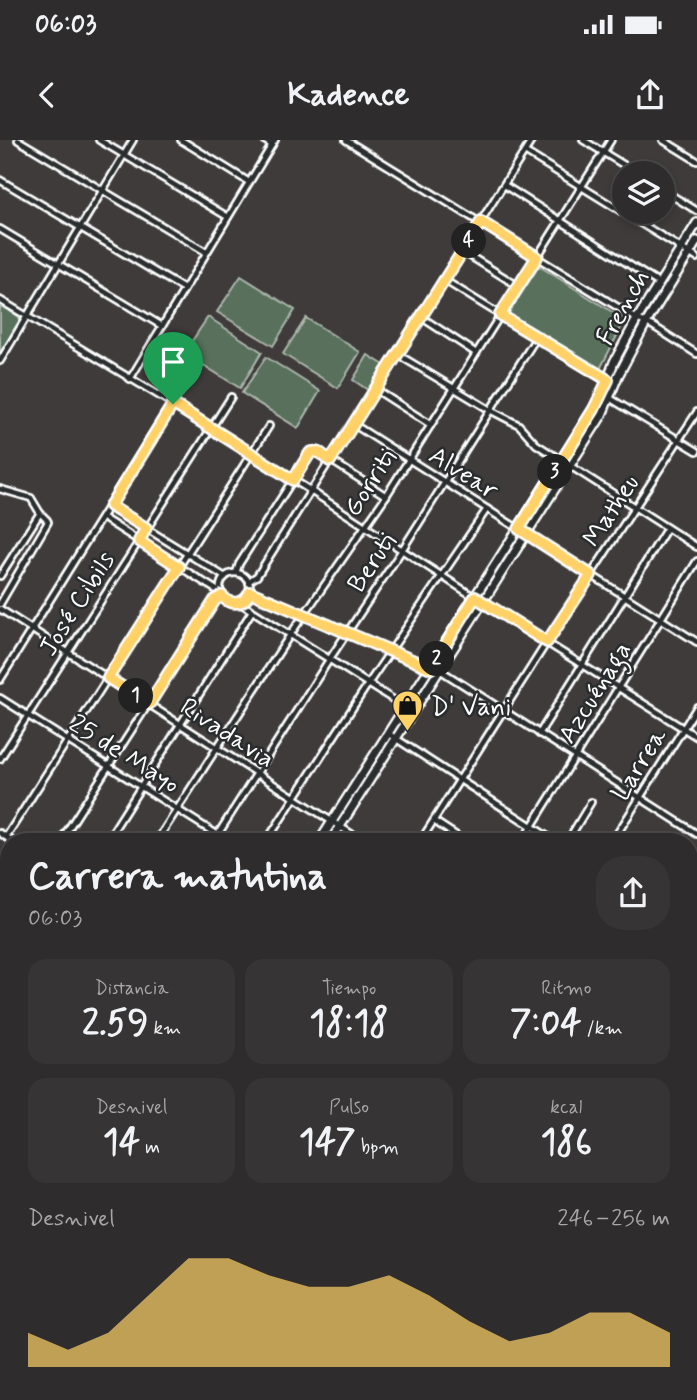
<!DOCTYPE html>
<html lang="es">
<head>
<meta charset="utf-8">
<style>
  body { margin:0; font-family:Mynerve,sans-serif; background:#363434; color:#f1f3f6; height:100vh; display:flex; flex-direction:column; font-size:26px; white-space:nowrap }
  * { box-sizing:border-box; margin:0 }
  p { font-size:23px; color:#a7a7a9 }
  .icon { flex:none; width:38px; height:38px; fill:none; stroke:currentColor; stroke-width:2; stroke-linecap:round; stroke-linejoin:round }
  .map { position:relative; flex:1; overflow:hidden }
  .panel { position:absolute; left:0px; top:693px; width:698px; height:567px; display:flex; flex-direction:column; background:#2e2c2c; border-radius:28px 28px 0 0; box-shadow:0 4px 10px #0003,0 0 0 2px #494848 }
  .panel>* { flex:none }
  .tools { position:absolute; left:612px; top:21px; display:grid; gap:14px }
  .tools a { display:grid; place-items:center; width:63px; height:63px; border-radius:50%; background:#2e2c2c; box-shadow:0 4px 10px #0003,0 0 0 2px #494848; font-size:35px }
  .pin { position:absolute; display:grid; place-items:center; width:60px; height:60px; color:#fff; margin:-72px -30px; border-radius:50% 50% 50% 0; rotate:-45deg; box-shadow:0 0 7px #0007 }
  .pin .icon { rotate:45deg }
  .km { position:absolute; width:35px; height:35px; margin:-18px; border-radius:50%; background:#222; color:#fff; font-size:19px; line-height:35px; text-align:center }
  .round { display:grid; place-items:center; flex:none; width:74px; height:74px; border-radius:28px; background:#363434 }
  .head { display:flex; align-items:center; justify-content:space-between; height:119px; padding:0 28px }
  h1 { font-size:38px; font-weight:700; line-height:52px }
  .figures { display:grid; grid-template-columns:repeat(3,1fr); gap:10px; height:119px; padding:7px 28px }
  .figures div { display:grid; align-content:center; border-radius:18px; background:#363434; text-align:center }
  .figures b { font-size:35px; font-weight:700 }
  .figures small { font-size:19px; font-weight:400 }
  .figures p { font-size:19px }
  .chart { height:196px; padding:14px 28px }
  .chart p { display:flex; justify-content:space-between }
  .chart svg { width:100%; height:126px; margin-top:7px; fill:#ffd166; opacity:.7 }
  .status { display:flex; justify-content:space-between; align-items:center; height:49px; padding:0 35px; background:#2e2c2c; direction:ltr }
  .status svg { height:19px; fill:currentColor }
  header { display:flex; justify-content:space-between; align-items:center; height:91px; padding:0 28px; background:#2e2c2c; font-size:32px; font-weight:700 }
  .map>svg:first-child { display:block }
  .built { fill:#4c4543 }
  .green { fill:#586f5b; stroke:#acb7ad; stroke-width:2 }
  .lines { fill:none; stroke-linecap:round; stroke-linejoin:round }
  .street-casing { stroke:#fff; stroke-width:10 }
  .secondary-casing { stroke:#fff; stroke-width:12 }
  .street { stroke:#2a2d2e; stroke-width:4.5 }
  .secondary { stroke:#2a2d2e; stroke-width:7 }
  .route-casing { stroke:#fff; stroke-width:14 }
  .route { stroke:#ffd166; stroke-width:9 }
  .labels { text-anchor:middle; stroke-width:5; stroke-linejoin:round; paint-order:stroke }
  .street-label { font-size:26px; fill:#fff; stroke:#2a2d2e }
  .poi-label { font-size:26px; fill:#fff; stroke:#2a2d2e; text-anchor:start }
</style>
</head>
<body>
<div class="status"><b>06:03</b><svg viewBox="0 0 49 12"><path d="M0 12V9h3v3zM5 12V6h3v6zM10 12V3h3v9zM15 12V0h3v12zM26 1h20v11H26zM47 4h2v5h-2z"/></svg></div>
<header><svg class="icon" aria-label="back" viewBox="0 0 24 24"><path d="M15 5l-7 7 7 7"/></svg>Kadence<svg class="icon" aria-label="share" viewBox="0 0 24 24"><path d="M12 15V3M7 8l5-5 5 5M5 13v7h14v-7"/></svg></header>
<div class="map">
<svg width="697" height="1260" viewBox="0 0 697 1260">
  <rect width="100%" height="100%" fill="#3e3b3a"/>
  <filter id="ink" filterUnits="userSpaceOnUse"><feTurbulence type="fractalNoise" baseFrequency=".0143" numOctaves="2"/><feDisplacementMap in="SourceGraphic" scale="14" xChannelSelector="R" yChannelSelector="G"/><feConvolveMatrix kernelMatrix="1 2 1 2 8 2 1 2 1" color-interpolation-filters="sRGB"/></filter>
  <g filter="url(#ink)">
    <path class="built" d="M 9,948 L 9,1018 L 0,1013 L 0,962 Z"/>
    <g class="green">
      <path d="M 539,126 L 625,180 L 600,229 L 508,174 Z"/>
      <path d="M 241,136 L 295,170 L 273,206 L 217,172 Z"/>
      <path d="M 0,166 L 18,176 L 20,180 L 0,213 Z"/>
      <path d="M 208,177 L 262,212 L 240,248 L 184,213 Z"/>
      <path d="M 306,178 L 360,212 L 338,248 L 283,214 Z"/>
      <path d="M 368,215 L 384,225 L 368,250 L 353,240 Z"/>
      <path d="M 266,217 L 320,251 L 298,288 L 242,253 Z"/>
    </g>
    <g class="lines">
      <defs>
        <g id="street">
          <path d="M 18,0 L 206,112"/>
          <path d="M 99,0 L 228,77"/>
          <path d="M 181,0 L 249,42"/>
          <path d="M 264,0 L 272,5"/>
          <path d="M 346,0 L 637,179 L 653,186 L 697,214"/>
          <path d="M 583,0 L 637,33"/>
          <path d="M 663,0 L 697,21"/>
          <path d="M 525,12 L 697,118"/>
          <path d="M 0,40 L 184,149"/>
          <path d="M 504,45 L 658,143"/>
          <path d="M 663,50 L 697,71"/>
          <path d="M 0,89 L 162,186"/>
          <path d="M 462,111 L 518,146"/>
          <path d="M 444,140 L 602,238 L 616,242"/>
          <path d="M 0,160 L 173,264 L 311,351 L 482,462 L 697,597"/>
          <path d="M 421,177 L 476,213"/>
          <path d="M 397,214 L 490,270 L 519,285 L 536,304 L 697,407"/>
          <path d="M 0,221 L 133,0"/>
          <path d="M 130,239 L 275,0"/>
          <path d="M 375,249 L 431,285"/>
          <path d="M 608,257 L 697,311"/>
          <path d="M 353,284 L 697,502"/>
          <path d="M 0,349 L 31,358 L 40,373 L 47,380 L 48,382 L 0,464"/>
          <path d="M 110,366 L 225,437"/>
          <path d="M 103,378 L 221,453"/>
          <circle cx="235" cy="448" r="15"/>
          <path d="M 236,433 L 239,424 L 310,313 L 313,311 L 318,312 L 386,356"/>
          <path d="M 0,436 L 40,373"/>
          <path d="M 249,441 L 257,436 L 532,0"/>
          <path d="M 250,451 L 430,528"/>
          <path d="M 240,463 L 405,567"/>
          <path d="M 0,469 L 364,702"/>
          <path d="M 440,530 L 697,694"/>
          <path d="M 0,540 L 192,232"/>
          <path d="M 0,558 L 229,702"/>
          <path d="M 389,594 L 556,702"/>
          <path d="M 539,594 L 667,388"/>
          <path d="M 0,619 L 231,257"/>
          <path d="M 434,681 L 466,702"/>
          <path d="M 0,693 L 14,702"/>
          <path d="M 617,694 L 631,702"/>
          <path d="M 6,697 L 269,286"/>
          <path d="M 60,702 L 215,460 L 222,456"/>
          <path d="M 106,702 L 252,471"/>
          <path d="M 156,702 L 290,495 L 386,356 L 611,0"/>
          <path d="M 213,702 L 329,520 L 402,410 L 536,198"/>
          <path d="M 266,702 L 368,544 L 487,369"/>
          <path d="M 420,702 L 547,502 L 697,272"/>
          <path d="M 522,702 L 697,421"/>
          <path d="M 567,702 L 591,662"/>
          <path d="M 612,702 L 697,567"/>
          <path d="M 690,730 L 697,718"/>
          <path d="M 0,781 L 9,767"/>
          <path d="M 690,785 L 697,790"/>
          <path d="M 690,882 L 697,870"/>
          <path d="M 690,907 L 697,911"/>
          <path d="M 690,971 L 697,975"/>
          <path d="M 0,1025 L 9,1030"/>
          <path d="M 690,1035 L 697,1023"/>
          <path d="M 0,1057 L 9,1044"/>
          <path d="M 0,1070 L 9,1076"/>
          <path d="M 690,1099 L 697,1104"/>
          <path d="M 0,1116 L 9,1121"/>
          <path d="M 690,1165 L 697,1170"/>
          <path d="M 690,1187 L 697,1175"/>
          <path d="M 0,1203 L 9,1190"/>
          <path d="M 690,1228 L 697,1233"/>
          <path d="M 141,1251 L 155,1260"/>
          <path d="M 238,1251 L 251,1260"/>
          <path d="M 338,1251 L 351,1260"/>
          <path d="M 437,1251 L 450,1260"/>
          <path d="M 551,1251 L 565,1260"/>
          <path d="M 22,1260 L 28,1251"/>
          <path d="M 60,1260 L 65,1251"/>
          <path d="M 165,1260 L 170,1251"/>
          <path d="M 259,1260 L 265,1251"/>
          <path d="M 357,1260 L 362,1251"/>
          <path d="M 453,1260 L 458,1251"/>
          <path d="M 644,1260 L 649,1251"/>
        </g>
        <g id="secondary">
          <path d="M 319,702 L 594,269 L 602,254 L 614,222 L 637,179 L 697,83"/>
          <path d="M 330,702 L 602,275 L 618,236 L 646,183 L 697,101"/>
          <path d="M 0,838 L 9,843"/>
          <path d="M 0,852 L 9,857"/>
          <path d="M 0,926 L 9,913"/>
          <path d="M 0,946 L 9,933"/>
          <path d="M 690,1047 L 697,1050"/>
          <path d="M 690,1061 L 697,1063"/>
        </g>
      </defs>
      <use href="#street" class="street-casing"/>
      <use href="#secondary" class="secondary-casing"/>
      <use href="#street" class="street"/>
      <use href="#secondary" class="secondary"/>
    </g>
  </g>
  <g class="lines" filter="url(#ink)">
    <defs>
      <path id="route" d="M 481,82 L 537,117 L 500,175 L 608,240 L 594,269 L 519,389 L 591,435 L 547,502 L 475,457 L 431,528 L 250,452 C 245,464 232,467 222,456 L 215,460 L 149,564 L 108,538 L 179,427 L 139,401 L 146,388 L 110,366 L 173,264 L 293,340 L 310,313 C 318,309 324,316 330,321 Z"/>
    </defs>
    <use href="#route" class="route-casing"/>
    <use href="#route" class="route"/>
  </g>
  <defs>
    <symbol id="shop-pin" viewBox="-11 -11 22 30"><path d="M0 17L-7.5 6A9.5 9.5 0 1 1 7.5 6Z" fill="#ffd166" stroke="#2a2d2e"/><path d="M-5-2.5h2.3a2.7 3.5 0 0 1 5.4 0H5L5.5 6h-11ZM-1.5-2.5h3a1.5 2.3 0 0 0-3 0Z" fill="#111"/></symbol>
  </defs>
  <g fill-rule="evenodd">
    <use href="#shop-pin" x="390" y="548" width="35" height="47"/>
  </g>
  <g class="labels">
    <g class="street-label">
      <text transform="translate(622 167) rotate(-61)" y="9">French</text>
      <text transform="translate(464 332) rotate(32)" y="9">Alvear</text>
      <text transform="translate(369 342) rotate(-57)" y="9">Gorriti</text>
      <text transform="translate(610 370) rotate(-57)" y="9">Matheu</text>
      <text transform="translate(371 422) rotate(-56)" y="9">Beruti</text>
      <text transform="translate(76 463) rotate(-58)" y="9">José Cibils</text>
      <text transform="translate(594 552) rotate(-58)" y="9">Azcuénaga</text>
      <text transform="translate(228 592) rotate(33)" y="9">Rivadavia</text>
      <text transform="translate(125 613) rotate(32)" y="9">25 de Mayo</text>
      <text transform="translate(638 624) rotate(-58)" y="9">Larrea</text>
    </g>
    <g class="poi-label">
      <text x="431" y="575">D' Vani</text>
    </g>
  </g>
</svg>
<div class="tools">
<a><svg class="icon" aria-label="layers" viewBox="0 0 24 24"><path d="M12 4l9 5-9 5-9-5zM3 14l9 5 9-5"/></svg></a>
</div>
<div class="pin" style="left:173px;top:264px;background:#1e9e55"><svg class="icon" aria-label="arrive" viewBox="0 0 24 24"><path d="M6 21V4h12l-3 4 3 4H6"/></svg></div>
<b class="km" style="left:136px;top:556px">1</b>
<b class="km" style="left:437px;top:519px">2</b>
<b class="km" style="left:555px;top:332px">3</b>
<b class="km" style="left:469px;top:101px">4</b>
<section class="panel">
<div class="head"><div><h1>Carrera matutina</h1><p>06:03</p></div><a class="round"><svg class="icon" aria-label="share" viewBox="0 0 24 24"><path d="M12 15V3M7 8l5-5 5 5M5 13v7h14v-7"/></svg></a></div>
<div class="figures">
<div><p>Distancia</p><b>2.59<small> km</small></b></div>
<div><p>Tiempo</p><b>18:18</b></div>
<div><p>Ritmo</p><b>7:04<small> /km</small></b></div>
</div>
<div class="figures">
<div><p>Desnivel</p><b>14<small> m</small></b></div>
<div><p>Pulso</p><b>147<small> bpm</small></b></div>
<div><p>kcal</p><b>186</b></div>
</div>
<div class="chart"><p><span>Desnivel</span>246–256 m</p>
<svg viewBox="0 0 160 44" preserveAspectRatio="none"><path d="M0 44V32L10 38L20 32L30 19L40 6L50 6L60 12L70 16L80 16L90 12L100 19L110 28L120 35L130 32L140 25L150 25L160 32V44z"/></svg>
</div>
</section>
</div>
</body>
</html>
